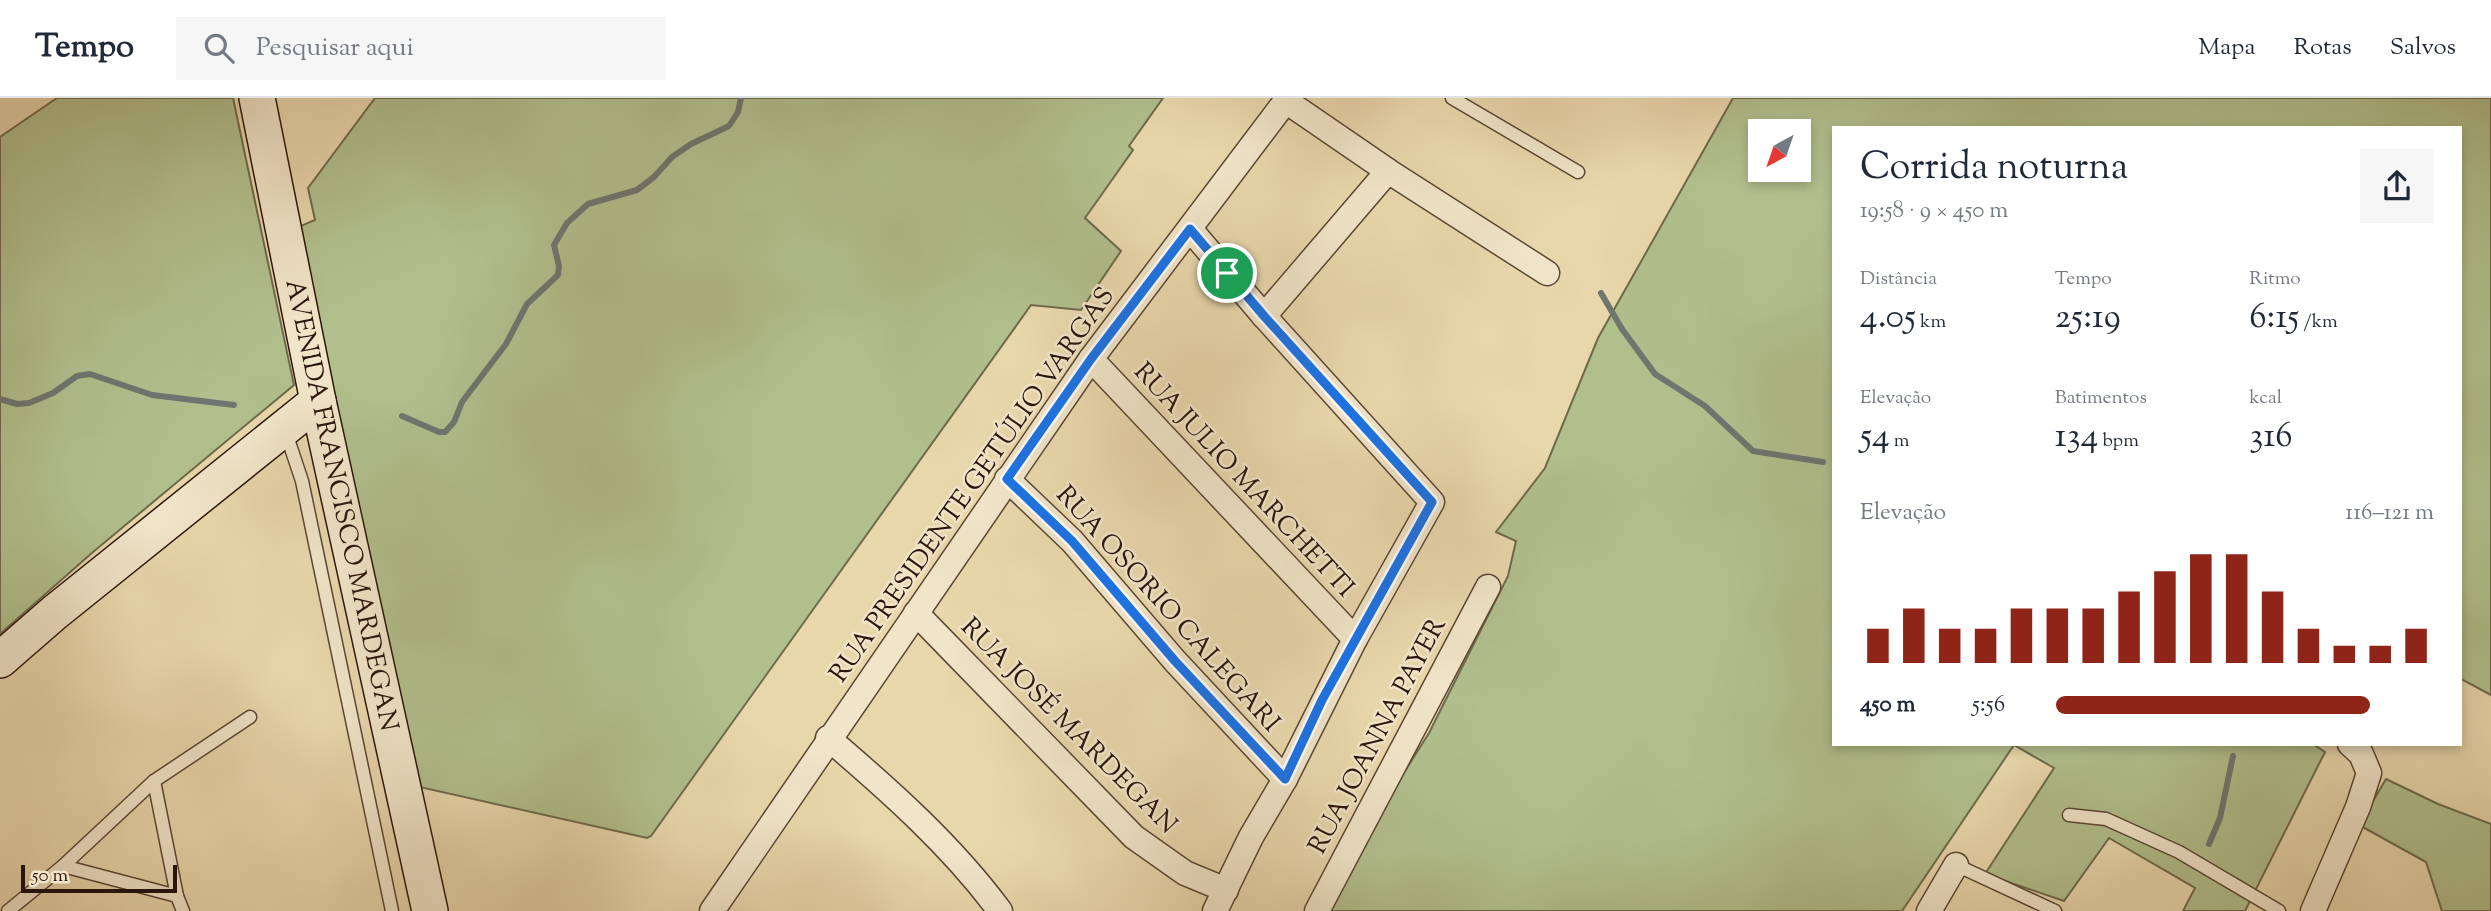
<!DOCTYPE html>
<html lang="pt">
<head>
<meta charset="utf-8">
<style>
  body { margin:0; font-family:"Sorts Mill Goudy",serif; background:#f6f6f7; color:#1f2937; height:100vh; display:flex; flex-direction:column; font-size:26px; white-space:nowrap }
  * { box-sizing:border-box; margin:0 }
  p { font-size:23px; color:#747a83 }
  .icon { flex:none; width:38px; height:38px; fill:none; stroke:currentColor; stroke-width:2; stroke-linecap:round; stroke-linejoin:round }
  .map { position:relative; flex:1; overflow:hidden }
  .sheet { position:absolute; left:1832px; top:28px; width:630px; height:620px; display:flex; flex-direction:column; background:#fff; border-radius:0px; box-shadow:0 4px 10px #0003 }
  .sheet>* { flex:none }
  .needle { width:46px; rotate:220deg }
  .tools { position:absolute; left:1748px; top:21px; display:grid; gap:14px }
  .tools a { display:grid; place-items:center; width:63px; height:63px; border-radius:0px; background:#fff; box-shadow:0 4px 10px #0003; font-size:35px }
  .scale { position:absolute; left:21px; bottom:18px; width:156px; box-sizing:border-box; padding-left:7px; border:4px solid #2c150c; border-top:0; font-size:19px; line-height:24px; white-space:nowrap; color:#2c150c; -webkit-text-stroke:5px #f1e5c9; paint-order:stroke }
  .pin { position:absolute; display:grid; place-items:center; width:60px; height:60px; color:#fff; margin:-30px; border:4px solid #fff; border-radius:50%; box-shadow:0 2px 7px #0007 }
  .round { display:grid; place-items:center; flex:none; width:74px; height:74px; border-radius:0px; background:#f6f6f7 }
  .summary { display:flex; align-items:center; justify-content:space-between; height:119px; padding:0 28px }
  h1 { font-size:38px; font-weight:600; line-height:52px }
  .stats { display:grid; grid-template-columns:repeat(3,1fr); gap:10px; height:119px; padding:7px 28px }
  .stats div { display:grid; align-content:center }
  .stats b { font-size:35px; font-weight:600 }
  .stats small { font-size:19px; font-weight:400 }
  .stats p { font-size:19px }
  .chart { height:196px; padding:14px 28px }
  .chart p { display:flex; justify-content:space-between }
  .chart svg { width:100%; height:126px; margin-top:7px; stroke:#8f2418; stroke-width:6 }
  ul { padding:0 28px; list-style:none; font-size:23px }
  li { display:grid; grid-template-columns:112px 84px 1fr; align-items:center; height:52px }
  li i { height:18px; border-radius:9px; background:#8f2418 }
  header { display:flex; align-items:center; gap:42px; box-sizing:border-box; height:98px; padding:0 35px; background:#fff; border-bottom:2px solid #e0e1e3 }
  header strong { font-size:33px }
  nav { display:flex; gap:38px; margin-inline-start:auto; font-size:24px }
  .search { width:490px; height:63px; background:#f6f6f7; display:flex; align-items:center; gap:18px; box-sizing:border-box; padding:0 24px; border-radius:0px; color:#747a83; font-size:26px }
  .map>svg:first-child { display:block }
  .green { fill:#b1bf8d; stroke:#6e6a4c; stroke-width:2; fill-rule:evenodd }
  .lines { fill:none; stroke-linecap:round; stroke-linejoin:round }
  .stream { stroke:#6e7670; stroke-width:6 }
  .lane-casing { stroke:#5b4634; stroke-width:15 }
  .street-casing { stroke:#5b4634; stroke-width:27 }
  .secondary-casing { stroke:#2c150c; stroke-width:38 }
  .lane { stroke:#f1e5c9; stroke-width:12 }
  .street { stroke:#f1e5c9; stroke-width:24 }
  .secondary { stroke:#f1e5c9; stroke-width:35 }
  .route-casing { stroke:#fff; stroke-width:14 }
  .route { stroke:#1a73e8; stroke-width:9 }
  .labels { text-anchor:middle; stroke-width:5; stroke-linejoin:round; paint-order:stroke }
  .street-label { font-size:26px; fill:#2c150c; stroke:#f1e5c9 }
</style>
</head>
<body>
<header>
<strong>Tempo</strong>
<div class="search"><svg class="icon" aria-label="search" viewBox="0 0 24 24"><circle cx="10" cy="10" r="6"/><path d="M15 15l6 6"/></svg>Pesquisar aqui</div>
<nav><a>Mapa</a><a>Rotas</a><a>Salvos</a></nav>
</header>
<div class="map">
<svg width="2491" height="813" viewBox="0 0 2491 813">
  <rect width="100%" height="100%" fill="#e9d7ac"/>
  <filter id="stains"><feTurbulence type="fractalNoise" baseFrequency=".00286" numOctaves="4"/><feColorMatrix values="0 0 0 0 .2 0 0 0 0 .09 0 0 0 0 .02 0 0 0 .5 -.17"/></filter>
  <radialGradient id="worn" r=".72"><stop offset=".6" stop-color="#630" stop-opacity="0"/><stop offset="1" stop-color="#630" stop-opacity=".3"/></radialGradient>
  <g class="green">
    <path d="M 57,0 L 233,0 L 294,287 L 93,454 L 0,536 L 0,39 Z"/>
    <path d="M 375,0 L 1163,0 L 1129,48 L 1133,52 L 1085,120 L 1121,153 L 1081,212 L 1031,207 L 651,738 L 647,740 L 415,688 L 296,130 L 315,122 L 308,90 Z"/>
    <path d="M 1733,0 L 2491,0 L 2491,597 L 2461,581 L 2460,30 L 1834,30 L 1834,646 L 2313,646 L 2325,654 L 2245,813 L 2183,813 L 2195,790 L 2109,740 L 2064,803 L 1985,776 L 2054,670 L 2014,647 L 1902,813 L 1332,813 L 1327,796 L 1429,635 L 1508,478 L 1516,443 L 1496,434 L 1545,370 L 1598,240 ZM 1760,33 L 1799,33 L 1799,72 L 1760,72 Z"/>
    <path d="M 2386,681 L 2438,706 L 2491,726 L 2491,813 L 2442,813 L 2426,764 L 2359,727 Z"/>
  </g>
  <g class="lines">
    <g class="stream">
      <path d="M 1601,195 L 1622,231 L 1655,276 L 1705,308 L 1753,353 L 1823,364"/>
      <path d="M 0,301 L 17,306 L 29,305 L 53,295 L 77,278 L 90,276 L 152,297 L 234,307"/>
      <path d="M 402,318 L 439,334 L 445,334 L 454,324 L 462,304 L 506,246 L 527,206 L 558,177 L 559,168 L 554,147 L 567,125 L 588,106 L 637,92 L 654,79 L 672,59 L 691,46 L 729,28 L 738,14 L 741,0"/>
      <path d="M 2209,746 L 2220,720 L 2233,658"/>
    </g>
    <defs>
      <g id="lane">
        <path d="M 1452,0 L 1578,74"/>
        <path d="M 285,332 L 302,383 L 392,813"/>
        <path d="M 154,683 L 177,798 L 183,813"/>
        <path d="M 2069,717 L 2106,721 L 2179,754 L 2279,813"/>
        <path d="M 1956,767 L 2055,813"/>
        <path d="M 63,768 L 177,798"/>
        <path d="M 8,813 L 63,768 L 154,683 L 250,619"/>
      </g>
      <g id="street">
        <path d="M 1286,3 L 1388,73 L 1547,175"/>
        <path d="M 1190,131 L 1264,218 L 1432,404 L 1355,541 L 1285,681 L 1251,739 L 1215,813"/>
        <path d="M 1264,218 L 1388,73"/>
        <path d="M 1091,261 L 1355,541"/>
        <path d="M 1007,381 L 1072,443 L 1175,563 L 1285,681"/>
        <path d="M 916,515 L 1134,739 L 1185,775 L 1226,792"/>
        <path d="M 828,640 C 890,693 952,748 1000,813"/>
        <path d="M 712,813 L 1091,261 L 1288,0"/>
        <path d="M 1317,813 L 1488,489"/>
        <path d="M 1929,813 L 1956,767"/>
        <path d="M 2313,813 L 2358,709 L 2369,675 L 2361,656 L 2350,646"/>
      </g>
      <g id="secondary">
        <path d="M 257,0 L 318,303 L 430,813"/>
        <path d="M 0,562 L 54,515 L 318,303"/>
      </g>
    </defs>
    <use href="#lane" class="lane-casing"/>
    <use href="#street" class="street-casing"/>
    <use href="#secondary" class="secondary-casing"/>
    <use href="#lane" class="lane"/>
    <use href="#street" class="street"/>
    <use href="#secondary" class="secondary"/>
  </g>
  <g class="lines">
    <defs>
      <path id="route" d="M 1190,131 L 1264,218 L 1432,404 L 1322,602 L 1285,681 L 1175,563 L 1072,443 L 1007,381 L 1091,261 Z"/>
    </defs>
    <use href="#route" class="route-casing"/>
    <use href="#route" class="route"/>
  </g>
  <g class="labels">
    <g class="street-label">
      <text transform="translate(1245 381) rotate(47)" y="9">RUA JULIO MARCHETTI</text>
      <text transform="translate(971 386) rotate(-55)" y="9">RUA PRESIDENTE GETÚLIO VARGAS</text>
      <text transform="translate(343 407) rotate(78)" y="9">AVENIDA FRANCISCO MARDEGAN</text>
      <text transform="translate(1169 510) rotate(48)" y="9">RUA OSORIO CALEGARI</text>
      <text transform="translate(1070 627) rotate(45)" y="9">RUA JOSÉ MARDEGAN</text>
      <text transform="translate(1376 637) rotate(-62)" y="9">RUA JOANNA PAYER</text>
    </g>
  </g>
  <rect width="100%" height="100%" filter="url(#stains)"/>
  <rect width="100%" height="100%" fill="url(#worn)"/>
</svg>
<div class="tools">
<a><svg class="needle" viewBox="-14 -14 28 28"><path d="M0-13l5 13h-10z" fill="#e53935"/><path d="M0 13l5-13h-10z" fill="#747a83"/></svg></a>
</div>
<div class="scale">50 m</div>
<div class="pin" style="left:1227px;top:175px;background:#1e9e55"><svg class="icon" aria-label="arrive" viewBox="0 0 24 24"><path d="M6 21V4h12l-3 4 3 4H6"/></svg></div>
<section class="sheet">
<div class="summary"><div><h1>Corrida noturna</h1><p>19:58 · 9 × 450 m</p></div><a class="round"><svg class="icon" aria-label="share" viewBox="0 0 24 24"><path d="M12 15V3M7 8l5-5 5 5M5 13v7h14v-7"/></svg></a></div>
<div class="stats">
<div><p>Distância</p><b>4.05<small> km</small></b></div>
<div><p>Tempo</p><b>25:19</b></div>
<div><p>Ritmo</p><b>6:15<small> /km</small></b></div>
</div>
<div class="stats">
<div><p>Elevação</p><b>54<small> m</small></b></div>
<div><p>Batimentos</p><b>134<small> bpm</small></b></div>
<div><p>kcal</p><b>316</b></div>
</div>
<div class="chart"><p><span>Elevação</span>116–121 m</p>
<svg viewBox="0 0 160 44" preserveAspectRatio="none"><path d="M5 44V32M15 44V25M25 44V32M35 44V32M45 44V25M55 44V25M65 44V25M75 44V19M85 44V12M95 44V6M105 44V6M115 44V19M125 44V32M135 44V38M145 44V38M155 44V32"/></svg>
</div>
<ul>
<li><b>450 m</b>5:56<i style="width:83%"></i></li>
</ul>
</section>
</div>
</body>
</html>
